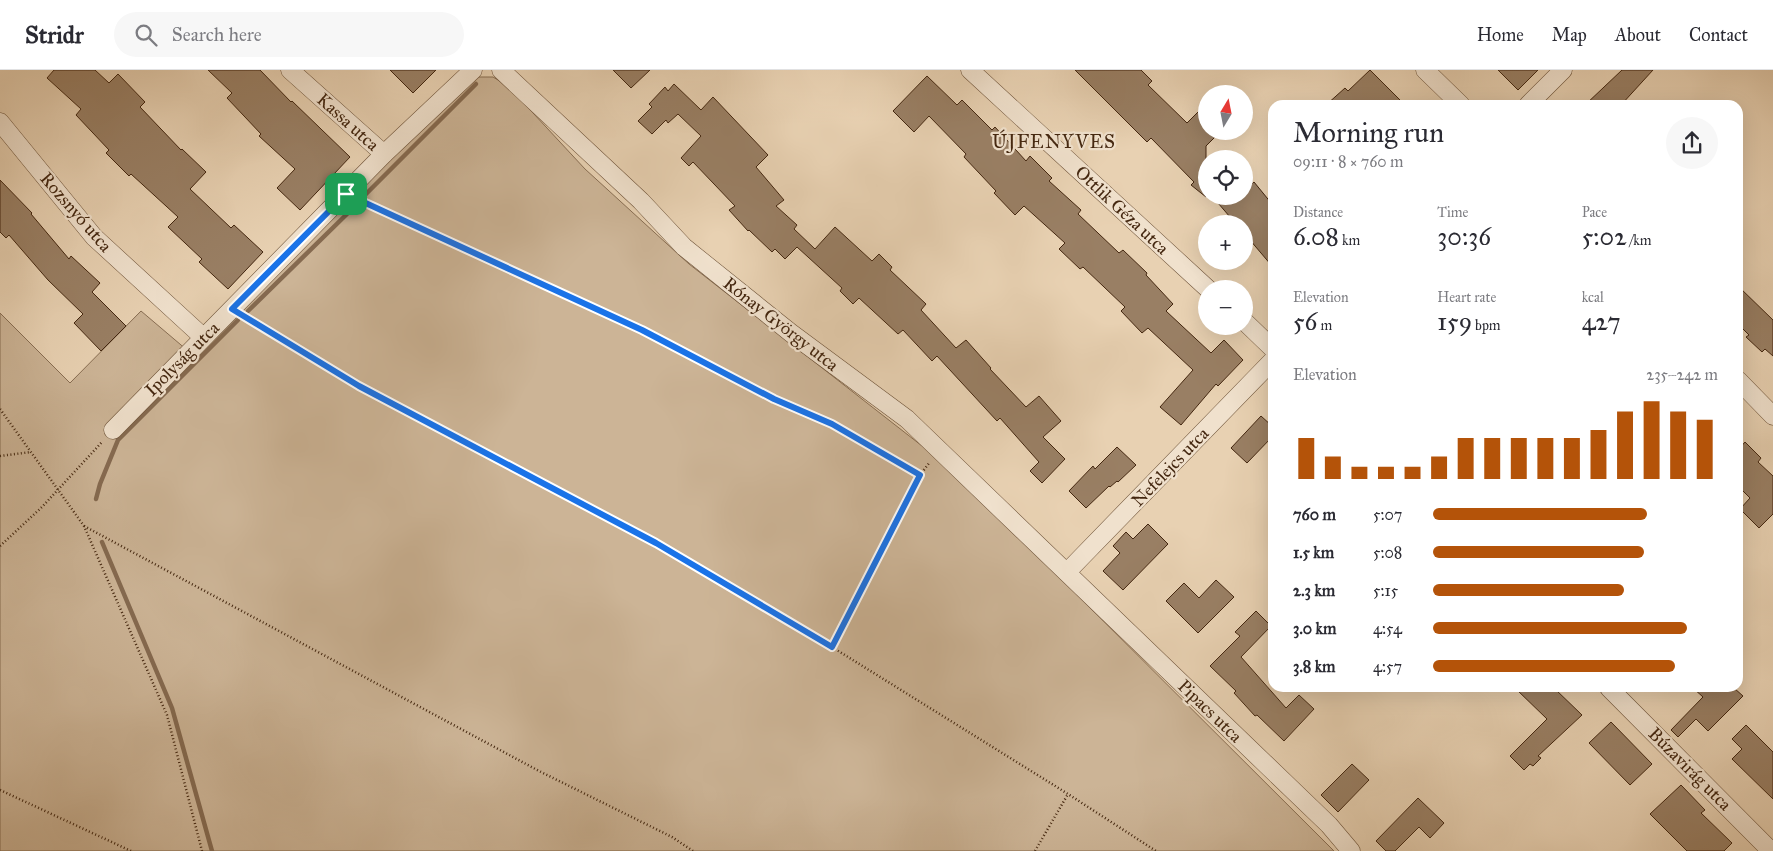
<!DOCTYPE html>
<html lang="en">
<head>
<meta charset="utf-8">
<style>
  body { margin:0; font-family:"IM FELL Great Primer",serif; background:#f7f7f7; color:#2b2b33; height:100vh; display:flex; flex-direction:column; font-size:19px; white-space:nowrap }
  * { box-sizing:border-box; margin:0 }
  p { font-size:16px; color:#7c7c81 }
  .icon { flex:none; width:28px; height:28px; fill:none; stroke:currentColor; stroke-width:2; stroke-linecap:round; stroke-linejoin:round }
  .map { position:relative; flex:1; overflow:hidden }
  .details { position:absolute; left:1268px; top:30px; width:475px; height:592px; display:flex; flex-direction:column; background:#fff; border-radius:15px; box-shadow:0 5px 20px #0002 }
  .details>* { flex:none }
  .needle { width:32px; rotate:10deg }
  .buttons { position:absolute; left:1198px; top:15px; display:grid; gap:10px }
  .buttons a { display:grid; place-items:center; width:55px; height:55px; border-radius:50%; background:#fff; box-shadow:0 5px 20px #0002; font-size:25px }
  .pin { position:absolute; display:grid; place-items:center; width:42px; height:42px; color:#fff; margin:-21px; border-radius:10px; box-shadow:0 2px 8px #0006 }
  .round { display:grid; place-items:center; flex:none; width:52px; height:52px; border-radius:26px; background:#f7f7f7 }
  .summary { display:flex; align-items:center; justify-content:space-between; height:85px; padding:0 25px }
  h1 { font-size:28px; font-weight:600; line-height:38px }
  .stats { display:grid; grid-template-columns:repeat(3,1fr); gap:8px; height:85px; padding:5px 25px }
  .stats div { display:grid; align-content:center }
  .stats b { font-size:25px; font-weight:600 }
  .stats small { font-size:14px; font-weight:400 }
  .stats p { font-size:14px }
  .chart { height:140px; padding:10px 25px }
  .chart p { display:flex; justify-content:space-between }
  .chart svg { width:100%; height:90px; margin-top:5px; stroke:#b45309; stroke-width:6 }
  ul { padding:0 25px; list-style:none; font-size:16px }
  li { display:grid; grid-template-columns:80px 60px 1fr; align-items:center; height:38px }
  li i { height:12px; border-radius:6px; background:#b45309 }
  header { display:flex; align-items:center; gap:30px; box-sizing:border-box; height:70px; padding:0 25px; background:#fff; border-bottom:1px solid #e1e1e2 }
  header strong { font-size:24px }
  nav { display:flex; gap:28px; margin-inline-start:auto; font-size:18px }
  .search { width:350px; height:45px; background:#f7f7f7; display:flex; align-items:center; gap:12px; box-sizing:border-box; padding:0 18px; border-radius:28px; color:#7c7c81; font-size:19px }
  .map>svg:first-child { display:block }
  .green { fill:#ccb496; stroke:#886e53 }
  .lines { fill:none; stroke-linecap:round; stroke-linejoin:round }
  .stream { stroke:#856a50; stroke-width:4.5 }
  .building { fill:#997f64; stroke:#442710 }
  .street-casing { stroke:#6d5238; stroke-width:19 }
  .path { stroke:#442710; stroke-width:2.5; stroke-dasharray:1 2.5; stroke-linecap:butt }
  .street { stroke:#f0e1cd; stroke-width:18 }
  .route-casing { stroke:#fff; stroke-width:10 }
  .route { stroke:#1a73e8; stroke-width:6 }
  .labels { text-anchor:middle; stroke-width:4.5; stroke-linejoin:round; paint-order:stroke }
  .street-label { font-size:18px; fill:#442710; stroke:#f0e1cd }
  .neighbourhood-label { font-size:19px; letter-spacing:1px; fill:#442710; stroke:#f0e1cd }
</style>
</head>
<body>
<header>
<strong>Stridr</strong>
<div class="search"><svg class="icon" aria-label="search" viewBox="0 0 24 24"><circle cx="10" cy="10" r="6"/><path d="M15 15l6 6"/></svg>Search here</div>
<nav><a>Home</a><a>Map</a><a>About</a><a>Contact</a></nav>
</header>
<div class="map">
<svg width="1773" height="781" viewBox="0 0 1773 781">
  <rect width="100%" height="100%" fill="#e8d1b2"/>
  <filter id="stains"><feTurbulence type="fractalNoise" baseFrequency=".004" numOctaves="4"/><feColorMatrix values="0 0 0 0 .2 0 0 0 0 .09 0 0 0 0 .02 0 0 0 .5 -.17"/></filter>
  <radialGradient id="worn" r=".72"><stop offset=".6" stop-color="#630" stop-opacity="0"/><stop offset="1" stop-color="#630" stop-opacity=".3"/></radialGradient>
  <path class="green" d="M 478,7 L 493,7 L 508,16 L 585,99 L 689,194 L 949,397 L 1334,781 L 0,781 L 0,243 L 70,313 L 141,241 L 194,286 L 232,239 Z"/>
  <g class="lines">
    <g class="stream">
      <path d="M 364,126 L 476,14"/>
      <path d="M 248,241 L 349,142"/>
      <path d="M 96,429 L 100,414 L 118,370 L 238,250"/>
      <path d="M 102,472 L 172,638 L 212,781"/>
    </g>
  </g>
  <g class="building">
    <path d="M 54,0 L 95,0 L 109,13 L 118,4 L 145,32 L 140,37 L 181,80 L 182,79 L 206,102 L 190,119 L 231,158 L 234,155 L 263,182 L 228,219 L 199,192 L 202,189 L 168,157 L 178,147 L 131,104 L 129,106 L 106,83 L 109,80 L 76,45 L 81,39 L 47,8 Z"/>
    <path d="M 208,0 L 260,0 L 291,32 L 292,31 L 350,87 L 300,140 L 277,118 L 295,99 L 259,66 L 261,64 L 227,28 L 232,23 Z"/>
    <path d="M 390,0 L 436,0 L 413,23 Z"/>
    <path d="M 613,0 L 650,0 L 631,18 Z"/>
    <path d="M 1075,0 L 1141,0 L 1152,11 L 1148,15 L 1187,53 L 1206,34 L 1206,61 L 1221,61 L 1206,76 L 1206,127 L 1191,115 L 1194,112 L 1151,68 L 1147,72 Z"/>
    <path d="M 1370,0 L 1405,35 L 1326,35 L 1345,18 L 1348,21 Z"/>
    <path d="M 1498,0 L 1538,0 L 1518,20 Z"/>
    <path d="M 1622,0 L 1653,0 L 1621,35 L 1585,35 Z"/>
    <path d="M 927,6 L 957,35 L 962,30 L 992,60 L 995,57 L 1026,91 L 1030,86 L 1052,108 L 1049,111 L 1081,140 L 1078,144 L 1119,183 L 1123,180 L 1147,203 L 1146,205 L 1173,234 L 1166,241 L 1211,283 L 1224,270 L 1243,290 L 1218,316 L 1216,314 L 1181,355 L 1160,337 L 1193,300 L 1148,258 L 1142,263 L 1121,241 L 1125,237 L 1083,197 L 1080,199 L 1059,179 L 1065,173 L 1024,136 L 1015,145 L 994,123 L 996,121 L 964,87 L 966,84 L 929,46 L 914,62 L 893,41 Z"/>
    <path d="M 674,14 L 701,40 L 713,27 L 768,85 L 756,97 L 784,130 L 776,136 L 797,155 L 794,159 L 815,179 L 835,157 L 872,191 L 879,184 L 892,197 L 890,200 L 926,234 L 921,240 L 956,278 L 966,270 L 991,298 L 990,299 L 1026,337 L 1039,326 L 1061,351 L 1043,367 L 1065,389 L 1042,413 L 1030,401 L 1039,392 L 1000,348 L 997,351 L 937,286 L 932,291 L 903,260 L 898,264 L 859,228 L 853,234 L 840,221 L 842,218 L 797,177 L 785,189 L 775,179 L 772,182 L 749,160 L 748,161 L 729,140 L 735,136 L 693,92 L 689,96 L 681,88 L 701,66 L 678,44 L 668,53 L 666,50 L 652,64 L 638,51 L 652,37 L 649,34 L 665,17 L 668,21 Z"/>
    <path d="M 0,110 L 32,143 L 31,144 L 69,189 L 71,186 L 100,213 L 92,222 L 126,256 L 101,281 L 74,253 L 83,244 L 48,210 L 9,165 L 6,168 L 0,162 Z"/>
    <path d="M 1254,112 L 1272,134 L 1272,196 L 1244,163 L 1244,154 L 1236,154 L 1212,126 L 1244,126 L 1244,121 Z"/>
    <path d="M 1738,216 L 1773,250 L 1773,286 L 1765,279 L 1762,282 L 1746,267 L 1749,265 L 1738,254 Z"/>
    <path d="M 1261,346 L 1272,356 L 1272,367 L 1247,393 L 1231,378 Z"/>
    <path d="M 1745,372 L 1761,388 L 1758,392 L 1773,406 L 1773,444 L 1759,458 L 1740,439 L 1750,428 L 1738,416 L 1738,380 Z"/>
    <path d="M 1117,377 L 1136,395 L 1118,412 L 1117,411 L 1110,417 L 1109,416 L 1086,438 L 1069,421 L 1093,396 L 1095,399 Z"/>
    <path d="M 1148,454 L 1168,474 L 1123,520 L 1103,501 L 1120,483 L 1113,476 L 1126,462 L 1133,469 Z"/>
    <path d="M 1216,510 L 1234,527 L 1198,563 L 1166,531 L 1184,513 L 1199,528 Z"/>
    <path d="M 1256,541 L 1271,556 L 1241,587 L 1286,638 L 1299,625 L 1314,639 L 1284,671 L 1257,645 L 1255,646 L 1234,623 L 1236,621 L 1210,596 L 1240,566 L 1235,562 Z"/>
    <path d="M 1515,618 L 1554,618 L 1582,645 L 1538,686 L 1541,688 L 1533,696 L 1530,694 L 1524,700 L 1510,686 L 1547,649 Z"/>
    <path d="M 1693,618 L 1734,618 L 1743,626 L 1708,661 L 1696,649 L 1678,667 L 1671,660 L 1703,627 Z"/>
    <path d="M 1611,652 L 1652,694 L 1630,715 L 1589,673 Z"/>
    <path d="M 1746,655 L 1773,682 L 1773,729 L 1732,689 L 1742,679 L 1732,669 Z"/>
    <path d="M 1352,694 L 1369,710 L 1338,742 L 1321,725 Z"/>
    <path d="M 1681,715 L 1705,740 L 1701,743 L 1732,773 L 1724,781 L 1687,781 L 1650,744 Z"/>
    <path d="M 1418,728 L 1444,753 L 1430,768 L 1419,757 L 1395,781 L 1386,781 L 1376,771 Z"/>
  </g>
  <g class="lines">
    <defs>
      <g id="street">
        <path d="M 290,0 L 384,84"/>
        <path d="M 501,0 L 641,131 L 684,177 L 791,263 L 907,349 L 1329,755 L 1351,781"/>
        <path d="M 970,0 L 1208,219"/>
        <path d="M 1425,0 L 1461,35"/>
        <path d="M 1528,35 L 1563,0"/>
        <path d="M 0,52 L 94,167 L 203,267"/>
        <path d="M 1244,251 L 1272,278"/>
        <path d="M 1738,310 L 1773,346"/>
        <path d="M 113,360 L 384,84 L 473,0"/>
        <path d="M 1067,502 L 1272,291"/>
        <path d="M 1609,618 L 1771,781"/>
      </g>
    </defs>
    <use href="#street" class="street-casing"/>
    <g class="path">
      <path d="M 360,131 L 642,260 L 773,329 L 832,355 L 920,405 L 930,392"/>
      <path d="M 246,247 L 359,316 L 656,473 L 832,577 L 920,405"/>
      <path d="M 0,339 L 84,456 L 167,645 L 202,781"/>
      <path d="M 0,386 L 31,382"/>
      <path d="M 84,456 L 539,701 L 672,767 L 693,781"/>
      <path d="M 0,476 L 42,437 L 102,372"/>
      <path d="M 832,577 L 1068,724 L 1156,781"/>
      <path d="M 0,720 L 131,781"/>
      <path d="M 1035,781 L 1068,724"/>
    </g>
    <use href="#street" class="street"/>
  </g>
  <g class="lines">
    <defs>
      <path id="route" d="M 346,124 L 642,260 L 774,329 L 832,354 L 920,405 L 832,577 L 656,473 L 359,316 L 232,239 Z"/>
    </defs>
    <use href="#route" class="route-casing"/>
    <use href="#route" class="route"/>
  </g>
  <g class="labels">
    <g class="street-label">
      <text transform="translate(348 52) rotate(42)" y="6">Kassa utca</text>
      <text transform="translate(1122 140) rotate(43)" y="6">Ottlik Géza utca</text>
      <text transform="translate(76 142) rotate(49)" y="6">Rozsnyó utca</text>
      <text transform="translate(781 254) rotate(38)" y="6">Rónay György utca</text>
      <text transform="translate(182 289) rotate(-45)" y="6">Ipolyság utca</text>
      <text transform="translate(1170 397) rotate(-46)" y="6">Nefelejcs utca</text>
      <text transform="translate(1210 641) rotate(44)" y="6">Pipacs utca</text>
      <text transform="translate(1690 699) rotate(45)" y="6">Búzavirág utca</text>
    </g>
    <g class="neighbourhood-label">
      <text x="1054" y="78">ÚJFENYVES</text>
    </g>
  </g>
  <rect width="100%" height="100%" filter="url(#stains)"/>
  <rect width="100%" height="100%" fill="url(#worn)"/>
</svg>
<div class="buttons">
<a><svg class="needle" viewBox="-14 -14 28 28"><path d="M0-13l5 13h-10z" fill="#e53935"/><path d="M0 13l5-13h-10z" fill="#7c7c81"/></svg></a>
<a><svg class="icon" aria-label="locate" viewBox="0 0 24 24"><circle cx="12" cy="12" r="6"/><path d="M12 2v4M12 18v4M2 12h4M18 12h4"/></svg></a>
<a>+</a>
<a>−</a>
</div>
<div class="pin" style="left:346px;top:124px;background:#1e9e55"><svg class="icon" aria-label="arrive" viewBox="0 0 24 24"><path d="M6 21V4h12l-3 4 3 4H6"/></svg></div>
<section class="details">
<div class="summary"><div><h1>Morning run</h1><p>09:11 · 8 × 760 m</p></div><a class="round"><svg class="icon" aria-label="share" viewBox="0 0 24 24"><path d="M12 15V3M7 8l5-5 5 5M5 13v7h14v-7"/></svg></a></div>
<div class="stats">
<div><p>Distance</p><b>6.08<small> km</small></b></div>
<div><p>Time</p><b>30:36</b></div>
<div><p>Pace</p><b>5:02<small> /km</small></b></div>
</div>
<div class="stats">
<div><p>Elevation</p><b>56<small> m</small></b></div>
<div><p>Heart rate</p><b>159<small> bpm</small></b></div>
<div><p>kcal</p><b>427</b></div>
</div>
<div class="chart"><p><span>Elevation</span>235–242 m</p>
<svg viewBox="0 0 160 44" preserveAspectRatio="none"><path d="M5 44V24M15 44V33M25 44V38M35 44V38M45 44V38M55 44V33M65 44V24M75 44V24M85 44V24M95 44V24M105 44V24M115 44V20M125 44V11M135 44V6M145 44V11M155 44V15"/></svg>
</div>
<ul>
<li><b>760 m</b>5:07<i style="width:75%"></i></li>
<li><b>1.5 km</b>5:08<i style="width:74%"></i></li>
<li><b>2.3 km</b>5:15<i style="width:67%"></i></li>
<li><b>3.0 km</b>4:54<i style="width:89%"></i></li>
<li><b>3.8 km</b>4:57<i style="width:85%"></i></li>
</ul>
</section>
</div>
</body>
</html>
